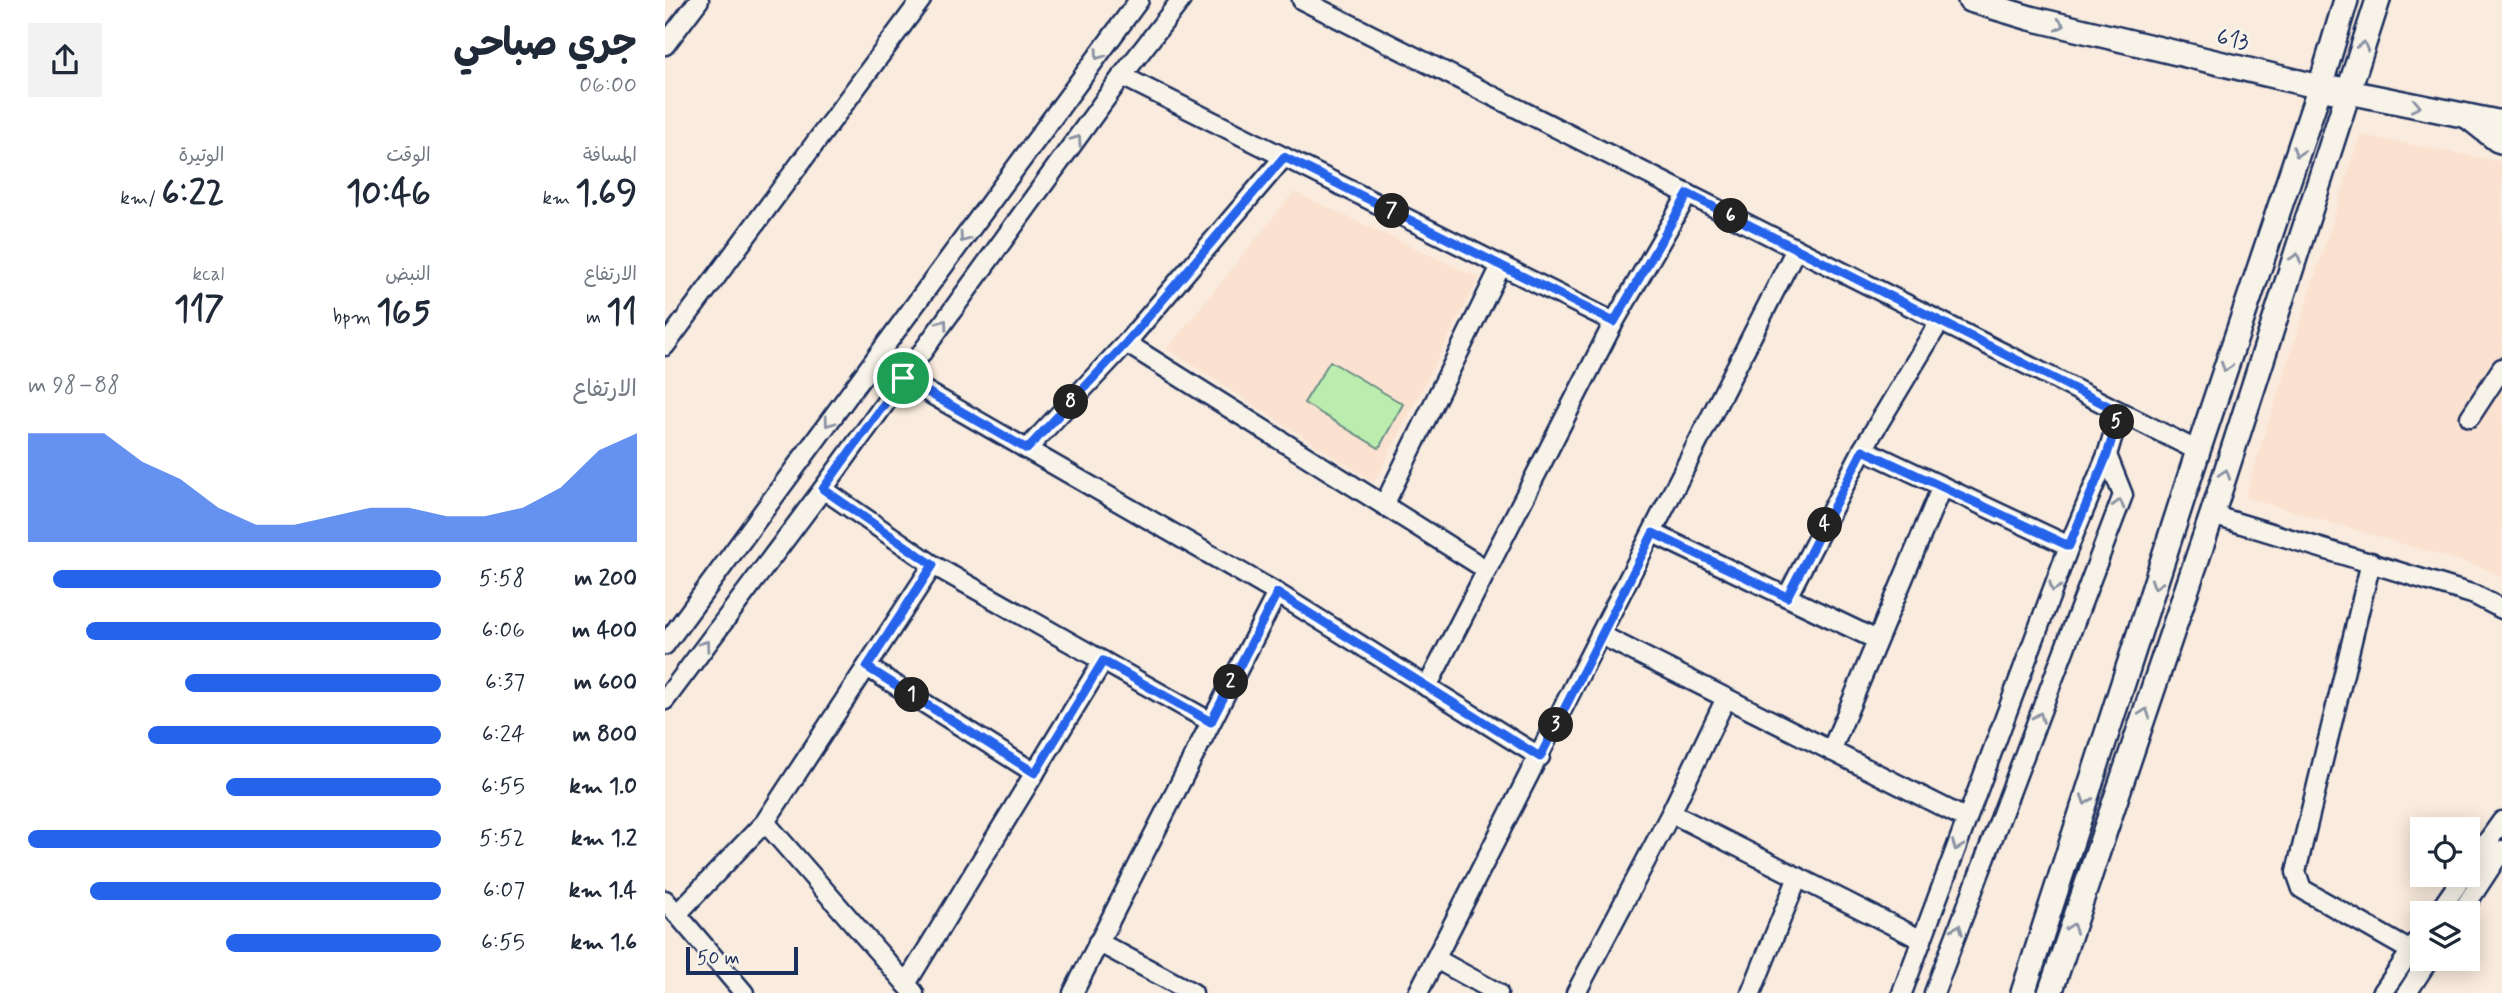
<!DOCTYPE html>
<html lang="ar">
<head>
<meta charset="utf-8">
<style>
  body { margin:0; font-family:Mynerve,"Playpen Sans Arabic",sans-serif; background:#f2f2f3; color:#1f2937; direction:rtl; height:100vh; display:flex; flex-direction:column; font-size:26px; white-space:nowrap }
  * { box-sizing:border-box; margin:0 }
  p { font-size:23px; color:#747a83 }
  .icon { flex:none; width:38px; height:38px; fill:none; stroke:currentColor; stroke-width:2; stroke-linecap:round; stroke-linejoin:round }
  .map { position:relative; flex:1; overflow:hidden; direction:ltr }
  .side { display:flex; flex-direction:column; background:#fff; width:665px }
  .side>* { flex:none }
  .buttons { position:absolute; left:1745px; top:817px; display:grid; gap:14px }
  .buttons a { display:grid; place-items:center; width:70px; height:70px; border-radius:0px; background:#fff; box-shadow:0 4px 18px #0003; font-size:35px }
  .scale { position:absolute; left:21px; bottom:18px; width:112px; box-sizing:border-box; padding-left:7px; border:4px solid #1b2f5e; border-top:0; font-size:19px; line-height:24px; white-space:nowrap; color:#1b2f5e; -webkit-text-stroke:5px #f7f3e8; paint-order:stroke }
  .pin { position:absolute; display:grid; place-items:center; width:60px; height:60px; color:#fff; margin:-30px; border:4px solid #fff; border-radius:50%; box-shadow:0 2px 7px #0007 }
  .km { position:absolute; width:35px; height:35px; margin:-18px; border-radius:50%; background:#222; color:#fff; font-size:19px; line-height:35px; text-align:center }
  .round { display:grid; place-items:center; flex:none; width:74px; height:74px; border-radius:0px; background:#f2f2f3 }
  .summary { display:flex; align-items:center; justify-content:space-between; height:119px; padding:0 28px }
  h1 { font-size:38px; font-weight:700; line-height:52px }
  .stats { display:grid; grid-template-columns:repeat(3,1fr); gap:10px; height:119px; padding:7px 28px }
  .stats div { display:grid; align-content:center }
  .stats b { font-size:35px; font-weight:700 }
  .stats small { font-size:19px; font-weight:400 }
  .stats p { font-size:19px }
  .chart { height:196px; padding:14px 28px }
  .chart p { display:flex; justify-content:space-between }
  .chart svg { width:100%; height:126px; margin-top:7px; fill:#2563eb; opacity:.7 }
  ul { padding:0 28px; list-style:none; font-size:23px }
  li { display:grid; grid-template-columns:112px 84px 1fr; align-items:center; height:52px }
  li i { height:18px; border-radius:9px; background:#2563eb }
  main { display:flex; flex:1; min-height:0 }
  .map>svg:first-child { display:block }
  .built { fill:#fbe1d0 }
  .green { fill:#bbeeae; stroke:#6b8e86; stroke-width:2 }
  .lines { fill:none; stroke-linecap:round; stroke-linejoin:round }
  .minor-casing { stroke:#1b2f5e; stroke-width:23 }
  .major-casing { stroke:#1b2f5e; stroke-width:28 }
  .highway-casing { stroke:#1b2f5e; stroke-width:32 }
  .minor { stroke:#f7f3e8; stroke-width:18 }
  .major { stroke:#f7f3e8; stroke-width:23 }
  .highway { stroke:#f7f3e8; stroke-width:26 }
  .oneway { stroke:#8991a3 }
  .route-casing { stroke:#fff; stroke-width:14 }
  .route { stroke:#2563eb; stroke-width:9 }
  .labels { text-anchor:middle; stroke-width:6; stroke-linejoin:round; paint-order:stroke }
  .street-label { font-size:24px; fill:#1b2f5e; stroke:#f7f3e8 }
</style>
</head>
<body>
<main>
<div class="map">
<svg width="1837" height="993" viewBox="0 0 1837 993">
  <rect width="100%" height="100%" fill="#f9ebdd"/>
  <filter id="ink" filterUnits="userSpaceOnUse"><feTurbulence type="fractalNoise" baseFrequency=".0143" numOctaves="2"/><feDisplacementMap in="SourceGraphic" scale="14" xChannelSelector="R" yChannelSelector="G"/><feConvolveMatrix kernelMatrix="1 2 1 2 8 2 1 2 1" color-interpolation-filters="sRGB"/></filter>
  <g filter="url(#ink)">
    <g class="built">
      <path d="M 1695,135 L 1837,162 L 1837,577 L 1819,568 L 1580,497 Z"/>
      <path d="M 629,192 L 814,278 L 709,482 L 502,349 Z"/>
    </g>
    <path class="green" d="M 665,361 L 738,404 L 714,448 L 639,403 Z"/>
    <g class="lines">
      <defs>
        <g id="minor">
          <path d="M 637,0 L 1533,451"/>
          <path d="M 0,45 L 34,0"/>
          <path d="M 457,76 L 949,322"/>
          <path d="M 1798,116 L 1831,142 L 1837,144"/>
          <path d="M 461,343 L 822,570"/>
          <path d="M 0,346 L 256,0"/>
          <path d="M 238,378 L 612,593 L 875,757"/>
          <path d="M 1805,417 L 1837,368"/>
          <path d="M 362,449 L 461,343 L 619,157"/>
          <path d="M 1198,449 L 1404,546"/>
          <path d="M 158,489 L 268,565 L 546,722"/>
          <path d="M 719,505 L 836,266"/>
          <path d="M 1547,515 L 1810,595 L 1837,609"/>
          <path d="M 988,533 L 1212,640"/>
          <path d="M 1706,562 L 1631,872 L 1637,889 L 1746,951"/>
          <path d="M 1122,597 L 1198,449 L 1275,321"/>
          <path d="M 936,635 L 1302,819"/>
          <path d="M 0,645 L 474,0"/>
          <path d="M 202,667 L 370,773"/>
          <path d="M 762,687 L 949,322 L 1023,194"/>
          <path d="M 0,700 L 158,489 L 457,76 L 516,0"/>
          <path d="M 1166,751 L 1277,486"/>
          <path d="M 1006,813 L 1257,940"/>
          <path d="M 100,822 L 249,993"/>
          <path d="M 1802,870 L 1837,821"/>
          <path d="M 0,900 L 79,993"/>
          <path d="M 12,914 L 100,822 L 268,565"/>
          <path d="M 1772,914 L 1799,875"/>
          <path d="M 1795,914 L 1837,850"/>
          <path d="M 433,942 L 528,993"/>
          <path d="M 771,959 L 833,993"/>
          <path d="M 241,984 L 438,661"/>
          <path d="M 408,993 L 612,593"/>
          <path d="M 753,993 L 1131,249"/>
          <path d="M 911,993 L 1006,813 L 1061,698"/>
          <path d="M 1086,993 L 1133,877"/>
          <path d="M 1237,993 L 1404,546 L 1442,455 L 1455,412"/>
          <path d="M 1269,993 L 1458,495 L 1442,455"/>
          <path d="M 1717,993 L 1757,935"/>
          <path d="M 1742,993 L 1764,959"/>
        </g>
        <g id="major">
          <path d="M 1305,0 L 1365,18 L 1655,87"/>
          <path d="M 1684,92 L 1837,123"/>
          <path d="M 1358,993 L 1533,451 L 1655,87 L 1681,0"/>
          <path d="M 1385,993 L 1547,515 L 1713,0"/>
        </g>
        <path id="highway" d="M 1655,87 L 1684,92"/>
      </defs>
      <use href="#minor" class="minor-casing"/>
      <use href="#major" class="major-casing"/>
      <use href="#highway" class="highway-casing"/>
      <use href="#minor" class="minor"/>
      <use href="#major" class="major"/>
      <use href="#highway" class="highway"/>
    </g>
    <defs><path id="oneway-chevron" d="M-2-3.5L2.5 0L-2 3.5" fill="none" stroke-width="1.6" stroke-linecap="round" stroke-linejoin="round" transform="scale(1.75)"/></defs>
    <g class="oneway">
      <use href="#oneway-chevron" transform="translate(1395 25) rotate(13)"/>
      <use href="#oneway-chevron" transform="translate(1698 46) rotate(-73)"/>
      <use href="#oneway-chevron" transform="translate(434 55) rotate(126)"/>
      <use href="#oneway-chevron" transform="translate(1751 106) rotate(12)"/>
      <use href="#oneway-chevron" transform="translate(412 140) rotate(-55)"/>
      <use href="#oneway-chevron" transform="translate(1633 152) rotate(108)"/>
      <use href="#oneway-chevron" transform="translate(299 238) rotate(126)"/>
      <use href="#oneway-chevron" transform="translate(1631 258) rotate(-72)"/>
      <use href="#oneway-chevron" transform="translate(278 324) rotate(-54)"/>
      <use href="#oneway-chevron" transform="translate(1561 367) rotate(108)"/>
      <use href="#oneway-chevron" transform="translate(164 422) rotate(126)"/>
      <use href="#oneway-chevron" transform="translate(1560 474) rotate(-72)"/>
      <use href="#oneway-chevron" transform="translate(1454 504) rotate(-74)"/>
      <use href="#oneway-chevron" transform="translate(1491 584) rotate(108)"/>
      <use href="#oneway-chevron" transform="translate(1389 587) rotate(111)"/>
      <use href="#oneway-chevron" transform="translate(40 645) rotate(-54)"/>
      <use href="#oneway-chevron" transform="translate(1480 713) rotate(-71)"/>
      <use href="#oneway-chevron" transform="translate(1374 717) rotate(-69)"/>
      <use href="#oneway-chevron" transform="translate(1421 800) rotate(108)"/>
      <use href="#oneway-chevron" transform="translate(1292 846) rotate(111)"/>
      <use href="#oneway-chevron" transform="translate(1407 928) rotate(-71)"/>
      <use href="#oneway-chevron" transform="translate(1293 929) rotate(-69)"/>
    </g>
  </g>
  <g class="lines" filter="url(#ink)">
    <defs>
      <path id="route" d="M 619,157 L 949,322 L 1023,194 L 1455,412 L 1442,455 L 1404,546 L 1198,450 L 1122,597 L 988,533 L 875,757 L 612,593 L 546,722 L 438,661 L 370,773 L 202,667 L 268,565 L 158,489 L 238,378 L 362,449 L 461,343 Z"/>
    </defs>
    <use href="#route" class="route-casing"/>
    <use href="#route" class="route"/>
  </g>
  <g class="labels">
    <g class="street-label">
      <text transform="translate(1568 39) rotate(14)" y="8">613</text>
    </g>
  </g>
</svg>
<div class="buttons">
<a><svg class="icon" aria-label="locate" viewBox="0 0 24 24"><circle cx="12" cy="12" r="6"/><path d="M12 2v4M12 18v4M2 12h4M18 12h4"/></svg></a>
<a><svg class="icon" aria-label="layers" viewBox="0 0 24 24"><path d="M12 4l9 5-9 5-9-5zM3 14l9 5 9-5"/></svg></a>
</div>
<div class="scale">50 m</div>
<div class="pin" style="left:238px;top:378px;background:#1e9e55"><svg class="icon" aria-label="arrive" viewBox="0 0 24 24"><path d="M6 21V4h12l-3 4 3 4H6"/></svg></div>
<b class="km" style="left:247px;top:695px">1</b>
<b class="km" style="left:566px;top:682px">2</b>
<b class="km" style="left:891px;top:725px">3</b>
<b class="km" style="left:1160px;top:525px">4</b>
<b class="km" style="left:1452px;top:422px">5</b>
<b class="km" style="left:1066px;top:216px">6</b>
<b class="km" style="left:727px;top:211px">7</b>
<b class="km" style="left:406px;top:402px">8</b>
</div>
<section class="side">
<div class="summary"><div><h1>جري صباحي</h1><p>06:00</p></div><a class="round"><svg class="icon" aria-label="share" viewBox="0 0 24 24"><path d="M12 15V3M7 8l5-5 5 5M5 13v7h14v-7"/></svg></a></div>
<div class="stats">
<div><p>المسافة</p><b>1.69<small> km</small></b></div>
<div><p>الوقت</p><b>10:46</b></div>
<div><p>الوتيرة</p><b>6:22<small> /km</small></b></div>
</div>
<div class="stats">
<div><p>الارتفاع</p><b>11<small> m</small></b></div>
<div><p>النبض</p><b>165<small> bpm</small></b></div>
<div><p>kcal</p><b>117</b></div>
</div>
<div class="chart"><p><span>الارتفاع</span>88–98 m</p>
<svg viewBox="0 0 160 44" preserveAspectRatio="none"><path d="M0 44V6L10 6L20 6L30 16L40 22L50 32L60 38L70 38L80 35L90 32L100 32L110 35L120 35L130 32L140 25L150 12L160 6V44z"/></svg>
</div>
<ul>
<li><b>200 m</b>5:58<i style="width:94%"></i></li>
<li><b>400 m</b>6:06<i style="width:86%"></i></li>
<li><b>600 m</b>6:37<i style="width:62%"></i></li>
<li><b>800 m</b>6:24<i style="width:71%"></i></li>
<li><b>1.0 km</b>6:55<i style="width:52%"></i></li>
<li><b>1.2 km</b>5:52<i style="width:100%"></i></li>
<li><b>1.4 km</b>6:07<i style="width:85%"></i></li>
<li><b>1.6 km</b>6:55<i style="width:52%"></i></li>
</ul>
</section>
</main>
</body>
</html>
